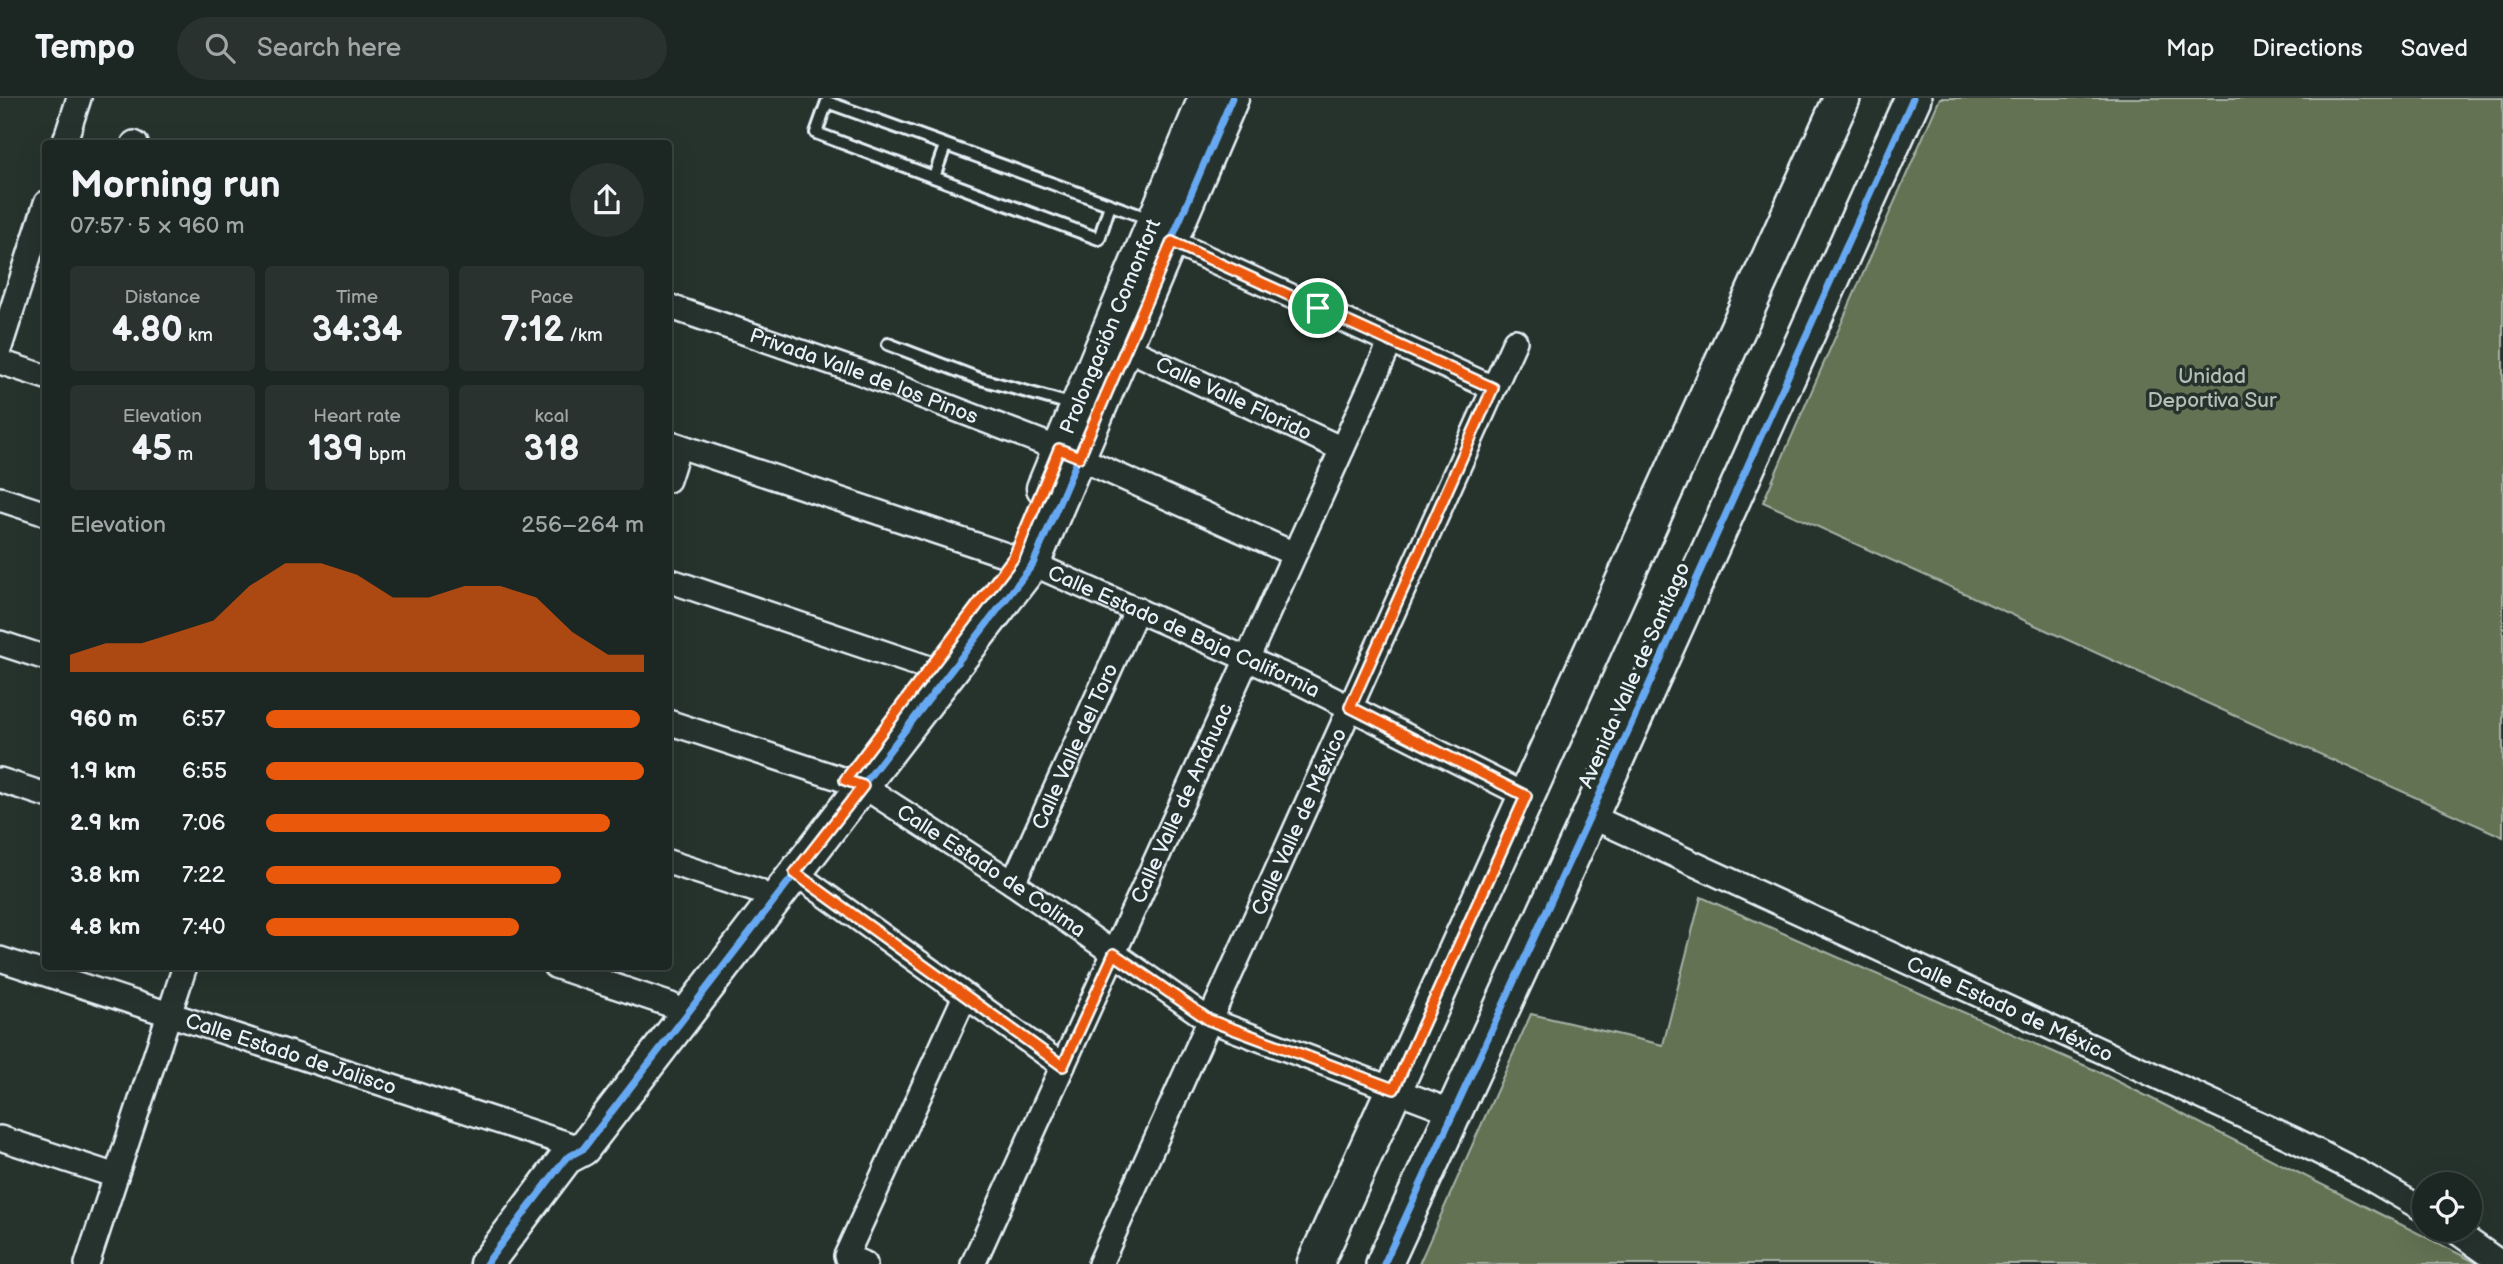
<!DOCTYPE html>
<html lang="en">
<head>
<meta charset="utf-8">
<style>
  body { margin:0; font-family:"Balsamiq Sans",sans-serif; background:#29322f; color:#f1f3f6; height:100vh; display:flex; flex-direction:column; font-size:26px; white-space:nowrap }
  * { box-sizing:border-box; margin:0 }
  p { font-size:23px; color:#a0a5a5 }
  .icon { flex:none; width:38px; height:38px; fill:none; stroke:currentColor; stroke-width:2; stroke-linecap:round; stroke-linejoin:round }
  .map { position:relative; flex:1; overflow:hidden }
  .drawer { position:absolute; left:42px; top:42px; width:630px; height:830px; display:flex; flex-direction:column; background:#1c2622; border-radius:7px; box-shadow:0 7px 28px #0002,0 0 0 2px #3a4340 }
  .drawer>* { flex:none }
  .buttons { position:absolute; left:2412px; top:1074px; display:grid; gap:14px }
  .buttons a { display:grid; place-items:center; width:70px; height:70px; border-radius:50%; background:#1c2622; box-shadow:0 7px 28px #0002,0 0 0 2px #3a4340; font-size:35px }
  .pin { position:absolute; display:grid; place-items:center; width:60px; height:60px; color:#fff; margin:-30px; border:4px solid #fff; border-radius:50%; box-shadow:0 2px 7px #0007 }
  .round { display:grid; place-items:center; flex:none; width:74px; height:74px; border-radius:37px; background:#29322f }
  .summary { display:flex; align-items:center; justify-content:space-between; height:119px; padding:0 28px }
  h1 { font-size:38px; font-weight:800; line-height:52px }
  .stats { display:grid; grid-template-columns:repeat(3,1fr); gap:10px; height:119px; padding:7px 28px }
  .stats div { display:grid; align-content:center; border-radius:7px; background:#29322f; text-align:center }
  .stats b { font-size:35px; font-weight:800 }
  .stats small { font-size:19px; font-weight:400 }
  .stats p { font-size:19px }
  .chart { height:196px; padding:14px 28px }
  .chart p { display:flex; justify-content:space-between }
  .chart svg { width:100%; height:126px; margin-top:7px; fill:#ea580c; opacity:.7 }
  ul { padding:0 28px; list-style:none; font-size:23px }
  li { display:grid; grid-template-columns:112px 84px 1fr; align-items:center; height:52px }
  li i { height:18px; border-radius:9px; background:#ea580c }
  header { display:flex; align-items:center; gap:42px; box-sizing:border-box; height:98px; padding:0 35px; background:#1c2622; border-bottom:2px solid #3a4340 }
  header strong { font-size:33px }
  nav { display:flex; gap:38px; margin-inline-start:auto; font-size:24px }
  .search { width:490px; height:63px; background:#29322f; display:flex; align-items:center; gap:18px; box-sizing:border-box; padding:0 24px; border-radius:38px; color:#a0a5a5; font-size:26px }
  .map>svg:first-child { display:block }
  .green { fill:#647253; stroke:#a6b2a6; stroke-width:2 }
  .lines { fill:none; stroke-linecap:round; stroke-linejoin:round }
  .lane-casing { stroke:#e8f1f8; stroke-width:16 }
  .street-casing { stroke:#e8f1f8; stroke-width:28 }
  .secondary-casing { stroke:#e8f1f8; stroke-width:37 }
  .primary-casing { stroke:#e8f1f8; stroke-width:40 }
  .lane { stroke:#26332d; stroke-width:10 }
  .street { stroke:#26332d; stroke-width:23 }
  .secondary { stroke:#26332d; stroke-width:32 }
  .primary { stroke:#26332d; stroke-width:35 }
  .cycleway-casing { stroke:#26332d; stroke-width:11 }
  .cycleway { stroke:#66a8f1; stroke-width:7 }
  .route-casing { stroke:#fff; stroke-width:14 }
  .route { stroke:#ea580c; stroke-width:9 }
  .labels { text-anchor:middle; stroke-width:7; stroke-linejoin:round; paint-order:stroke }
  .street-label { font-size:21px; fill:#e8f1f8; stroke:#26332d }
  .park-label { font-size:21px; fill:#b3beb6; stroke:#26332d }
</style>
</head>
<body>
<header>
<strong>Tempo</strong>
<div class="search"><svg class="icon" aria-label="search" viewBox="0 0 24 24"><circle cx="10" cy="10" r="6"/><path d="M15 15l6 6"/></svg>Search here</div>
<nav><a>Map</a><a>Directions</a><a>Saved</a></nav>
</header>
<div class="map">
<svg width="2503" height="1166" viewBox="0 0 2503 1166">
  <rect width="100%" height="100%" fill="#26332d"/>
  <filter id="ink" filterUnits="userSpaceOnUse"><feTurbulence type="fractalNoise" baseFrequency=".0143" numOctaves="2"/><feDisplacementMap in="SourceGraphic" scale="14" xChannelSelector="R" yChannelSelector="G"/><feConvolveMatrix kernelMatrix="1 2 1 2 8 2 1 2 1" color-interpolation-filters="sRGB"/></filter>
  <g filter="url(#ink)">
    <g class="green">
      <path d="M 1940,0 L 2503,0 L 2503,739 L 1763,404 Z"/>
      <path d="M 1701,799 L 2095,972 L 2479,1166 L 1419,1166 L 1531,916 L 1663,947 Z"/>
    </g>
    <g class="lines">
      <defs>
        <g id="lane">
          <path d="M 934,79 L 945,48"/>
          <path d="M 1110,107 L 1099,141 L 816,35 L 827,4 L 1150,121"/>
          <path d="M 888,246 L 977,280 L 1074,307"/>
        </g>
        <g id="street">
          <path d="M 134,45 L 136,46"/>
          <path d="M 64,46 L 79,0"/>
          <path d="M 1172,144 L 1493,290"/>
          <path id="s1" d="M 668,208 L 859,274 L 1059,351 L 1294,456"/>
          <path d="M 0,249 L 46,105"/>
          <path id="s2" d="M 1126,250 L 1342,351"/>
          <path d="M 0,264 L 46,279"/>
          <path id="s3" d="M 668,344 L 1033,466 L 1297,583 L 1526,698"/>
          <path d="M 668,382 L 679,348"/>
          <path d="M 0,401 L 46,416"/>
          <path d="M 668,482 L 929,570"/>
          <path d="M 0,545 L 46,560"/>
          <path id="s4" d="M 668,624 L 863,688 L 1013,785 L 1209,922 L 1453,1014"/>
          <path d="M 0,682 L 46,697"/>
          <path id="s5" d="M 1590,718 L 2295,1042 L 2362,1076 L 2424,1112"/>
          <path d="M 668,764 L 758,793"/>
          <path d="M 795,775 L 1063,968"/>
          <path id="s6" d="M 1013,785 L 1137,511"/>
          <path id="s7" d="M 0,861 L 583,1051"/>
          <path d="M 555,868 L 671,907"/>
          <path d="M 0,1040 L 116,1078"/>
          <path d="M 2454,1132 L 2502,1166"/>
          <path d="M 87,1166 L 185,868"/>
          <path d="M 865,1166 L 846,1158 L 965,898"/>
          <path id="s8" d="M 973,1166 L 1391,243"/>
          <path id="s9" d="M 1100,1166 L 1515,243"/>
        </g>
        <g id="secondary">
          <path id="s10" d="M 1043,390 L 1205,0"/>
          <path d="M 486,1166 L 566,1060 L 583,1051 L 1033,466 L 1232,0"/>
        </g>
        <g id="primary">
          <path d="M 1315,1166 L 1842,0"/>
          <path d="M 1384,1166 L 1590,718 L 1913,0"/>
        </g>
      </defs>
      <use href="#lane" class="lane-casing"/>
      <use href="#street" class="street-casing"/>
      <use href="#secondary" class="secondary-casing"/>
      <use href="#primary" class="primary-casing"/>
      <use href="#lane" class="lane"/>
      <use href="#street" class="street"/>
      <use href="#secondary" class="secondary"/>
      <use href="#primary" class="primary"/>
      <defs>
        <g id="cycleway">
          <path d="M 486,1166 L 566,1060 L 583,1051 L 1033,466 L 1232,0"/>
          <path d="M 1384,1166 L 1590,718 L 1913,0"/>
        </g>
      </defs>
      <use href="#cycleway" class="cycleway-casing"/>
      <use href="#cycleway" class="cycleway"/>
    </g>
  </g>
  <g class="lines" filter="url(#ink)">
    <defs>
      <path id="route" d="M 1172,144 L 1493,290 L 1350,609 L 1526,698 L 1394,991 L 1209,922 L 1114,856 L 1063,968 L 795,775 L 863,688 L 845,682 L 1014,459 L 1059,351 L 1079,359 Z"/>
    </defs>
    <use href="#route" class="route-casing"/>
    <use href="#route" class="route"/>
  </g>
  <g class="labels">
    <g class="street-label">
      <text dy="7" stroke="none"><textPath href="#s10" startOffset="175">Prolongación Comonfort</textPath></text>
      <text dy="7" stroke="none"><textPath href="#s1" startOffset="208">Privada Valle de los Pinos</textPath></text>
      <text dy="7" stroke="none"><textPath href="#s2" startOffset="119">Calle Valle Florido</textPath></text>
      <text dy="7" stroke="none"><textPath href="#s3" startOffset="550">Calle Estado de Baja California</textPath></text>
      <text transform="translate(1634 577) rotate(-66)" y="7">Avenida Valle de Santiago</text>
      <text dy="7" stroke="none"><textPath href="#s6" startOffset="150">Calle Valle del Toro</textPath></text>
      <text dy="7" stroke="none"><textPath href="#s8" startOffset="506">Calle Valle de Anáhuac</textPath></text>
      <text dy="7" stroke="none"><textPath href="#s9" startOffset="485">Calle Valle de México</textPath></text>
      <text dy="7" stroke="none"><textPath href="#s4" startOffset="359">Calle Estado de Colima</textPath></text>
      <text dy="7" stroke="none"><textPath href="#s5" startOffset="462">Calle Estado de México</textPath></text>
      <text dy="7" stroke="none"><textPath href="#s7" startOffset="306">Calle Estado de Jalisco</textPath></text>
    </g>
    <g class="park-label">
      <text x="2212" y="285">Unidad<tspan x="2212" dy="24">Deportiva Sur</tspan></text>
    </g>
  </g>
</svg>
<div class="buttons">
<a><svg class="icon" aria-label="locate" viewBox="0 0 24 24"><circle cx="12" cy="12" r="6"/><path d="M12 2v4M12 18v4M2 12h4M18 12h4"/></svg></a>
</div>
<div class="pin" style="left:1318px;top:210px;background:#1e9e55"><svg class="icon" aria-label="arrive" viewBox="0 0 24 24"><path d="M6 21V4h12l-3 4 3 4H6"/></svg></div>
<section class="drawer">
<div class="summary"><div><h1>Morning run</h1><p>07:57 · 5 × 960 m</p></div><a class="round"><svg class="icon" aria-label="share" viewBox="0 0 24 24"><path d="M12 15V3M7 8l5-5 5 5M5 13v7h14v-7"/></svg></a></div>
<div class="stats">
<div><p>Distance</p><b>4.80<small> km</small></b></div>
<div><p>Time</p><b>34:34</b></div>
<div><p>Pace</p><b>7:12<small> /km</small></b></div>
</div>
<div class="stats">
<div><p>Elevation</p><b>45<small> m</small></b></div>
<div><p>Heart rate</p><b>139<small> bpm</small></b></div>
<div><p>kcal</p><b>318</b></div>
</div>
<div class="chart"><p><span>Elevation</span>256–264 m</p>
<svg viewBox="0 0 160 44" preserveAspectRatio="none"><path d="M0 44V38L10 34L20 34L30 30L40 26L50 14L60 6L70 6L80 10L90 18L100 18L110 14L120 14L130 18L140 30L150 38L160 38V44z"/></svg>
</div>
<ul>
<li><b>960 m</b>6:57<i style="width:99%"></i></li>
<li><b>1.9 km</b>6:55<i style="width:100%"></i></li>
<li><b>2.9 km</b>7:06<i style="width:91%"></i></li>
<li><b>3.8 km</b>7:22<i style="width:78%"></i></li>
<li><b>4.8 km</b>7:40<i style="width:67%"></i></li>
</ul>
</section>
</div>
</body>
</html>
